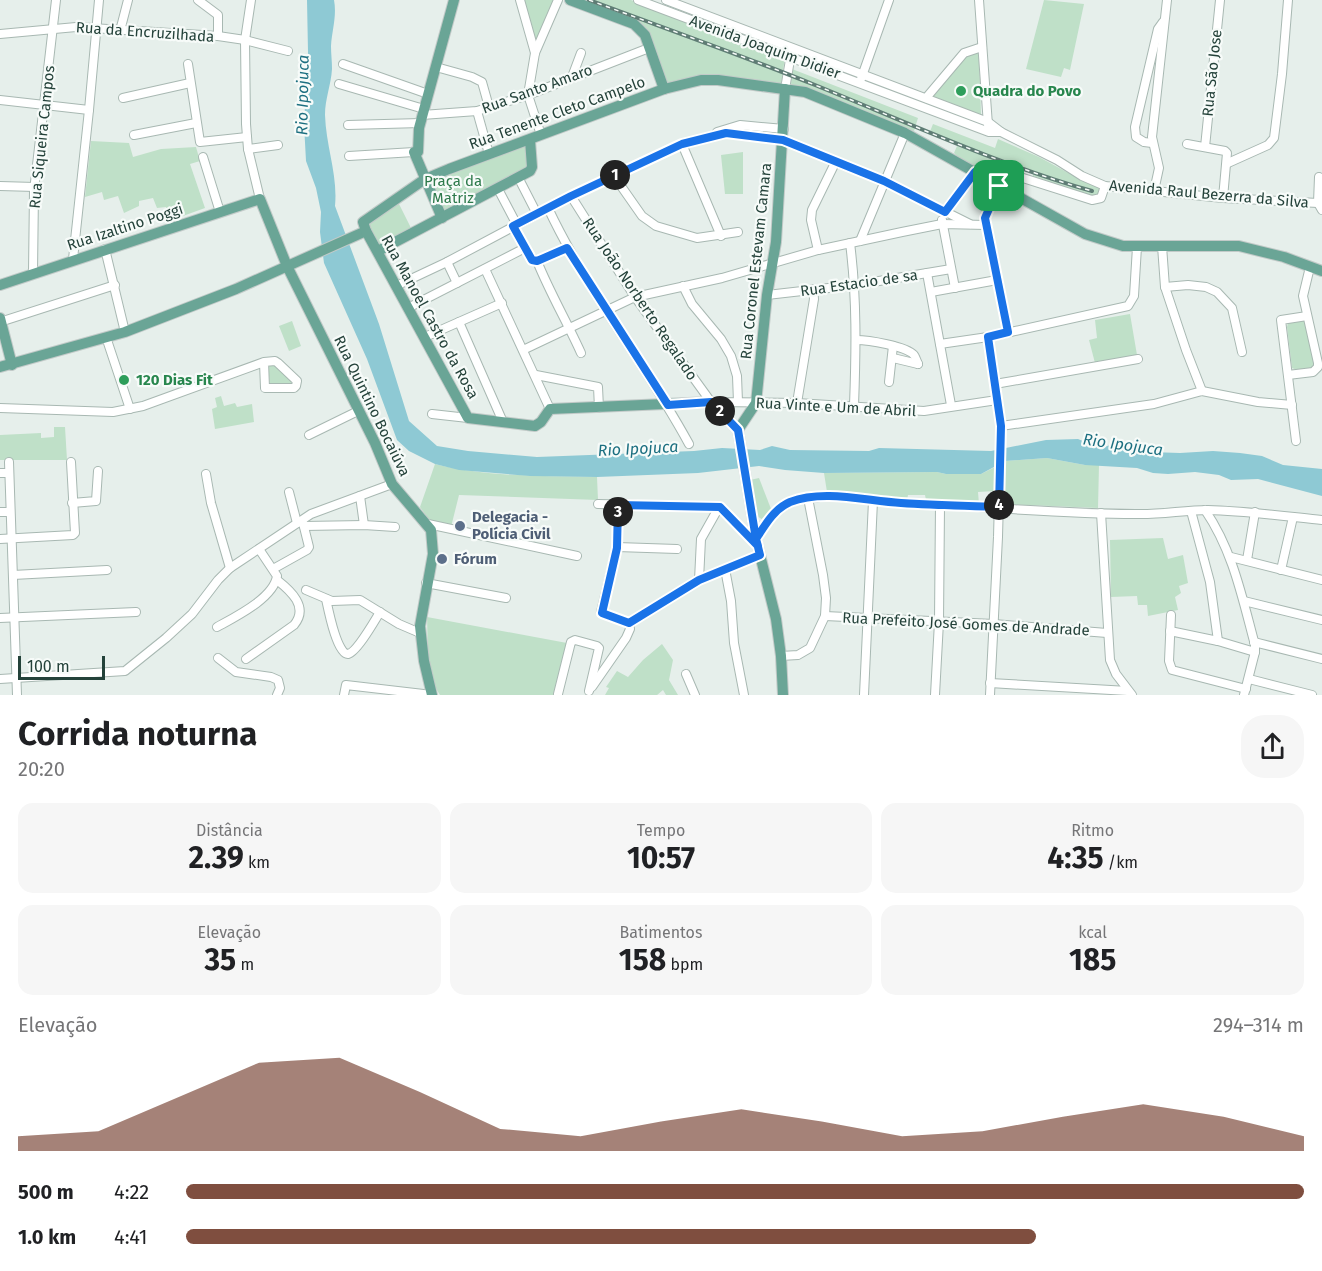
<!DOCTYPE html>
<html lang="pt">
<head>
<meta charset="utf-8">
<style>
  body { margin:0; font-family:"Fira Sans",sans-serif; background:#f6f6f6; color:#202124; height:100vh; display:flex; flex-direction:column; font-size:22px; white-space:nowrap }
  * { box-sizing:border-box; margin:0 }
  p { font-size:20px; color:#757577 }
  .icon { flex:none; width:33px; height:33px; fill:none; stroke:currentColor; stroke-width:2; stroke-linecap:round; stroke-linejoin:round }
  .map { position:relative; height:695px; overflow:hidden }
  .drawer { display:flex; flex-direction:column; background:#fff; flex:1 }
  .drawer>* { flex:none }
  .scale { position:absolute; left:18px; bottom:15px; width:87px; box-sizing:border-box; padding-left:6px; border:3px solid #24423a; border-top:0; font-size:16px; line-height:21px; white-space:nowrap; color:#24423a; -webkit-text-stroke:4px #f7fbf9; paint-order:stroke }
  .pin { position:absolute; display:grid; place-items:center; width:51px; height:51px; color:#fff; margin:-26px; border-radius:12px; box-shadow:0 3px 9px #0006 }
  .km { position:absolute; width:30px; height:30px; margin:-15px; border-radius:50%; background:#222; color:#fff; font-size:16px; line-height:30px; text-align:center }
  .round { display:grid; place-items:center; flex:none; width:63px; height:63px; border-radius:24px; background:#f6f6f6 }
  .head { display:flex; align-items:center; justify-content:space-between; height:102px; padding:0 18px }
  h1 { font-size:33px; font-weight:700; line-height:45px }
  .figures { display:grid; grid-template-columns:repeat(3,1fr); gap:9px; height:102px; padding:6px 18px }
  .figures div { display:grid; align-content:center; border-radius:15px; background:#f6f6f6; text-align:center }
  .figures b { font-size:30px; font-weight:700 }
  .figures small { font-size:16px; font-weight:400 }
  .figures p { font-size:16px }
  .chart { height:168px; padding:12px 18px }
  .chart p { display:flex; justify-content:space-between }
  .chart svg { width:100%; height:108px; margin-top:6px; fill:#7f4e3f; opacity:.7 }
  ul { padding:0 18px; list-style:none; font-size:20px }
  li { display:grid; grid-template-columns:96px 72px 1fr; align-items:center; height:45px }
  li i { height:15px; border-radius:8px; background:#7f4e3f }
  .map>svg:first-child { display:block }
  .green { fill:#bfe0c8 }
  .water { fill:#8ec9d4 }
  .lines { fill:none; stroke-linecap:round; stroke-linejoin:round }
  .minor-casing { stroke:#a8b8b2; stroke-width:10 }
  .major-casing { stroke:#c2cac8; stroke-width:12 }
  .minor { stroke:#fff; stroke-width:8 }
  .major { stroke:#6aa596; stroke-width:10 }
  .rail-casing { stroke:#5f7d75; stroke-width:4 }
  .rail { stroke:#f7fbf9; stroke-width:1.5; stroke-dasharray:4.5; stroke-linecap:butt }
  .route-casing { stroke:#fff; stroke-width:12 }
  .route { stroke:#1a73e8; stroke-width:8 }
  .leisure-dot { fill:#2e9e5b; stroke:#f7fbf9; stroke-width:2 }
  .service-dot { fill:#5c6f8a; stroke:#f7fbf9; stroke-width:2 }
  .labels { text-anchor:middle; stroke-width:4.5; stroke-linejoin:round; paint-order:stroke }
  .street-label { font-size:15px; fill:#24423a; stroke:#f7fbf9 }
  .leisure-label { font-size:15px; font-weight:bold; fill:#27864d; stroke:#f7fbf9; text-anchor:start }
  .park-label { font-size:15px; fill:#2d7a4b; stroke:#f7fbf9 }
  .service-label { font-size:15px; font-weight:bold; fill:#4e5e75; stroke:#f7fbf9; text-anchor:start }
  .water-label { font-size:16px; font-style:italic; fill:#1c6f80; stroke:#f7fbf9 }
</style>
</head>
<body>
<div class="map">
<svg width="1322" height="695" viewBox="0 0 1322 695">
  <rect width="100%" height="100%" fill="#e6efeb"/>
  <g class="green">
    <path d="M 522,0 L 555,0 L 535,46 Z"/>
    <path d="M 576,0 L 631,0 L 785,57 L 781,85 L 666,84 L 646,28 Z"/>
    <path d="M 1044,0 L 1084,4 L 1070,70 L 1064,68 L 1061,77 L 1026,69 Z"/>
    <path d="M 979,51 L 981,116 L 931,96 L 963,56 Z"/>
    <path d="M 792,69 L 918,118 L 914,131 L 791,85 Z"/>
    <path d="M 933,124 L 995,148 L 998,139 L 1039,157 L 1085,182 L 1101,188 L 1101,192 L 1096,197 L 1033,176 L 1033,173 L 1007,163 L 1004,170 C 989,179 972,164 958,157 L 954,153 L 957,146 L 994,158 L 929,134 Z"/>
    <path d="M 91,141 L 129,143 L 133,157 L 161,149 L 196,147 L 200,161 L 190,164 L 205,208 L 169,221 L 166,207 L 157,208 L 153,198 L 139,201 L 139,206 L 124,213 L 118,196 L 104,200 L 102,192 L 85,197 Z"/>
    <path d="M 527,144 L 528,168 L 444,213 L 430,181 Z"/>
    <path d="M 743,152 L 743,194 L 725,194 L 721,155 Z"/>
    <path d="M 398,202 L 412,230 L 379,247 L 366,224 Z"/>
    <path d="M 1130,314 L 1137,355 L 1095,363 L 1089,340 L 1097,338 L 1095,320 Z"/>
    <path d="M 1294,320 L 1303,320 L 1307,325 L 1315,363 L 1311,368 L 1297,370 L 1292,368 L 1287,327 L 1288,323 Z"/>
    <path d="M 292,321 L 301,346 L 289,351 L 279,326 Z"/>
    <path d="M 268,366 L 278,366 L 291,378 L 291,385 L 270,385 Z"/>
    <path d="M 221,396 L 224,406 L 235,403 L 237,407 L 252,404 L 254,422 L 215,429 L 212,409 L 217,407 L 215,398 Z"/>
    <path d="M 54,427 L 65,427 L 67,460 L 0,460 L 0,435 L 41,433 L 41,438 L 54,437 Z"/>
    <path d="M 1047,458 L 1085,465 L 1099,465 L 1098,508 L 1003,504 L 1005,461 Z"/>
    <path d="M 435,464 C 487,477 543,476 597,477 L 598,500 L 459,495 L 451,527 L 430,521 L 420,507 Z"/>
    <path d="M 995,467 L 995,491 L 978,492 L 979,504 L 926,500 L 925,495 L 908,495 L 907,500 L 827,492 L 824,473 L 937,472 L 946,474 L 981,474 Z"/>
    <path d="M 759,478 L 773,514 L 763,520 L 757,516 L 750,480 Z"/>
    <path d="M 1163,538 L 1168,559 L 1183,555 L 1188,583 L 1179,586 L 1181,593 L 1175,597 L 1178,610 L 1148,616 L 1147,605 L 1138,605 L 1137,596 L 1111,597 L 1110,540 Z"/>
    <path d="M 427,617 L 567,643 L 553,695 L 440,695 C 426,674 428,642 427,617 Z"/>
    <path d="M 662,644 L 673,660 L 669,680 L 678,695 L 666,695 L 663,690 L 657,695 L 605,695 L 609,688 L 606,687 L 617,671 L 628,677 L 643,660 Z"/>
  </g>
  <path class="water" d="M 307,0 L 334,0 C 337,16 332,30 331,46 C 331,54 332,61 332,69 C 331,85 325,99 325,115 C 326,147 338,175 335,206 L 379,324 L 409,421 L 437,446 L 468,451 L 537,457 L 694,451 L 722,448 L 760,450 L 772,446 L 790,450 L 869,451 L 879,448 L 991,451 L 1046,440 L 1078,439 L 1097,447 L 1104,447 L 1124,441 L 1150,452 L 1180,453 L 1213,451 L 1240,453 L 1262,456 L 1283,465 L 1322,469 L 1322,496 L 1258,479 L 1231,480 L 1219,475 L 1195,472 L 1168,474 L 1153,473 L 1137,468 L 1085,465 L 1047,458 L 1005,461 L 981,474 L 946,474 L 937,472 L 824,473 L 785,470 L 759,466 L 698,473 L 597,477 L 530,476 L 459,470 L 435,464 L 409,451 L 397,440 L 367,359 L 324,263 L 320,232 L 321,212 L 316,188 L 306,161 L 304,124 L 308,52 Z"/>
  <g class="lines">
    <defs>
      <g id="minor">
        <path d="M 198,0 L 218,15 L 218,36"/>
        <path d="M 251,0 L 245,40 L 246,124 L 248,149 L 260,199"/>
        <path d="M 520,0 L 535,53"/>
        <path d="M 638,0 L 989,132 L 1001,132"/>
        <path d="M 666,0 L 988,122 L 1001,132 L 1057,160 L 1082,176 L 1105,186 L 1223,198 L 1318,203 L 1322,201"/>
        <path d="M 979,0 L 988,125"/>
        <path d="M 120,31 L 128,0"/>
        <path d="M 0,34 L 76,27 L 218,36 L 245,40 L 288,51"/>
        <path d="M 188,64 L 200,142 L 247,137"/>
        <path d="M 343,64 L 428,94"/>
        <path d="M 436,67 L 472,77 L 482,82 L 489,107"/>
        <path d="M 572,77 L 581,53"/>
        <path d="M 861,79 L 889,0"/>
        <path d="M 339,84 L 424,109"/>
        <path d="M 785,89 L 791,54"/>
        <path d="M 123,98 L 190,83"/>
        <path d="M 926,98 L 964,53 L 982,47"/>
        <path d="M 0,100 L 89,110"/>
        <path d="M 477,111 L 489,154"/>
        <path d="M 422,115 L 477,111 L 528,95 L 649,48"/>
        <path d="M 348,125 L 421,123"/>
        <path d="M 717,132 L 740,125 L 784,129"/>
        <path d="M 134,135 L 196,123"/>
        <path d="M 541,135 L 528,95 L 535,53 L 558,0"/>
        <path d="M 1152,143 L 1144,142 L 1136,137 L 1135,127 L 1158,29 L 1163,22"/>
        <path d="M 682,144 L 721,236"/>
        <path d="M 1187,144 L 1225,151 L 1227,153 L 1223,198"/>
        <path d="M 1205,147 L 1220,0"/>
        <path d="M 248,149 L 278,145"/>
        <path d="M 349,156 L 414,152"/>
        <path d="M 203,157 L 220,212"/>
        <path d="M 1228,163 L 1268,145 L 1274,138 L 1282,74 L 1288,0"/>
        <path d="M 614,176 L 642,216 L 656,226 L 697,238 L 738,232"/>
        <path d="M 1319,177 L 1318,203 L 1322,210"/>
        <path d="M 519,179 L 537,214"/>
        <path d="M 0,186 L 35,187"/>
        <path d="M 498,189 L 517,225"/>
        <path d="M 1154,191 L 1159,168 L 1152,137 L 1167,0"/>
        <path d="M 571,196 L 635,297 L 711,402 L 797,403 L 924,411 L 997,400"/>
        <path d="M 548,208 C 587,291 645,363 689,444"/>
        <path d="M 944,212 L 975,172"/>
        <path d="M 942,220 L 955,288"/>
        <path d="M 513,227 L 530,257 L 537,261 L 567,248"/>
        <path d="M 860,241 L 905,133"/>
        <path d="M 850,243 C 857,298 856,351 854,406"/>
        <path d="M 1162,246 L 1165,287 L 1186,350 L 1202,391"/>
        <path d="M 105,249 L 125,332"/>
        <path d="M 818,250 L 811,220 L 812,210 L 836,161"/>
        <path d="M 73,259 L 89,110 L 99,0"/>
        <path d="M 537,261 C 550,293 567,322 581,353"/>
        <path d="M 447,262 L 457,283"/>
        <path d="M 485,269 L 550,409"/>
        <path d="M 33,273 L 34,191 L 56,0"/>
        <path d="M 927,273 L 951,405"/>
        <path d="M 396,286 L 447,262 L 571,196 L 682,144 L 726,133 L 783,140 L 884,181 L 970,224"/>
        <path d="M 683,286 L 692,304 L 721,339 L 731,356 L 737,376 L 738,402"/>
        <path d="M 1165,287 L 1188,285 L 1206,287 L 1217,292 L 1232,308 L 1242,352"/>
        <path d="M 931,292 L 997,280"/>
        <path d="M 767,295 L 855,285 L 951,269"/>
        <path d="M 408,308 L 525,248"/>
        <path d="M 0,322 L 115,285"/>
        <path d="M 459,322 L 503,422"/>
        <path d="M 1008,332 L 985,218 L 986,212 L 1004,177 L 1017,176 L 1092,200 L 1101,198 L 1105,186"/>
        <path d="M 106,337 L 130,409"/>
        <path d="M 425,337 L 502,303"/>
        <path d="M 988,337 L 1001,426 L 998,537 L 990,695"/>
        <path d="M 856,340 C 868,340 906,346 914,355 C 915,356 917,362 918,364"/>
        <path d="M 940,344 L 988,337 L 1128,306 L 1134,296 L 1137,247"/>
        <path d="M 523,350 L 635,297 L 722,278 L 818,250 L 902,232 L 942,224 L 986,225"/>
        <path d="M 893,358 L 918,364"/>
        <path d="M 536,375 L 598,387 L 599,408"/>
        <path d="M 1288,375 L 1313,372 L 1318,367 L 1318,363 L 1303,296 L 1310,267"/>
        <path d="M 889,382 L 893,346"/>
        <path d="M 995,384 L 1138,359"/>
        <path d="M 797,403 L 814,299 L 813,289"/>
        <path d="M 0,408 L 113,412 L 143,406 L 264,362 L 275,361 L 278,363 L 297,381 L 296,386 L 294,388 L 265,388 L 264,362"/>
        <path d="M 432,414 L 468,418"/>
        <path d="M 1001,426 L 1154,404 L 1202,391 L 1258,402 L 1292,405"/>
        <path d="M 309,435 L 358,411"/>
        <path d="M 1296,441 L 1281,320 L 1307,316"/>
        <path d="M 9,462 L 17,695"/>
        <path d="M 0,473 L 9,473"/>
        <path d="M 206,474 L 211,503 L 230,568"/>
        <path d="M 289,492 L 297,523"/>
        <path d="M 360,496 L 364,525"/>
        <path d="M 72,503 L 96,501 L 98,471"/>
        <path d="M 598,504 L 719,507 L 758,546"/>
        <path d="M 618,505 L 617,547 L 601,612 L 629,623"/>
        <path d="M 1205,510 C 1233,551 1242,597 1255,645 L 1255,652 L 1244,695"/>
        <path d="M 1191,511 L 1210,582 L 1218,641"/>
        <path d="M 0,512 L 10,512"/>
        <path d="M 1101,513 L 1110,660 L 1116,674 L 1132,695"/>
        <path d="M 428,524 L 577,556"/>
        <path d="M 304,526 L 364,525 L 395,527"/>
        <path d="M 0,539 L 73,535 L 75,533 L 71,462"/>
        <path d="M 756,539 C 767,522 777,505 798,500 C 833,491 884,503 921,504 C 992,507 1064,514 1135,514 C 1160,515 1184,510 1208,510 C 1246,511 1284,516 1322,520"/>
        <path d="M 617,547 L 677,549"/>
        <path d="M 1231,557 L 1322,580"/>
        <path d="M 1247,560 L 1255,512"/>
        <path d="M 273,569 L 307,550 L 309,547 L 303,523"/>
        <path d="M 725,569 L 731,601 L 734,643 L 744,695"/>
        <path d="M 1281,570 L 1293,517"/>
        <path d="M 13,575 L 107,570"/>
        <path d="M 699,580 L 701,539 L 719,507"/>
        <path d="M 426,583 L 506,598"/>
        <path d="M 306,590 L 332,601 L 360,600 L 399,624 L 420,633"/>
        <path d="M 326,599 C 328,608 337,655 348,654 C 357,652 375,620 380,612"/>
        <path d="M 1244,601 L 1322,620"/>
        <path d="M 1171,615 L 1169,661 L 1172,670 L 1246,689"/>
        <path d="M 825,616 L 994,624 L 1107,633"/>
        <path d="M 0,618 L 136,612"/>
        <path d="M 629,623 L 699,580 L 760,555"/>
        <path d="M 217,627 C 235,617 274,598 277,576 L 259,549"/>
        <path d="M 1170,631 L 1218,641 L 1255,652"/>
        <path d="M 1254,642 L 1322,659"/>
        <path d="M 781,656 L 798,655 L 810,648 L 825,616 L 826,598 L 823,575 L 808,498"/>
        <path d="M 218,658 L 236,672 L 271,677 L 278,680 L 280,688 L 277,695"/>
        <path d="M 246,659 L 294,625 C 309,607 291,591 277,580"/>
        <path d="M 686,674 L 695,695"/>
        <path d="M 0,679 L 125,671 L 166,638 L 192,614 L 218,580 L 230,568 L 311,514 L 392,484"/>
        <path d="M 1249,679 L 1312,695"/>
        <path d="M 990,683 L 1128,691"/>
        <path d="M 592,687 L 626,638 L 630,629 L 629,623"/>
        <path d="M 558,694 L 571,642 L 575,640 L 597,646 L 599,648 L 589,691"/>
        <path d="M 344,695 L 346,685 L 432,695"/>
        <path d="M 864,695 L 873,501"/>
        <path d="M 935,695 L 939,622 L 940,505"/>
      </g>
      <g id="major">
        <path d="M 570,0 L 634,24 L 645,35 L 664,89"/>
        <path d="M 442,218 L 414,152 L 418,152 L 419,128 L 454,0"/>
        <path d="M 378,251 L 530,171 L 532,167 L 530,140"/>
        <path d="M 0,285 L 260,199 L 287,266 L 375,443 L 392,484 L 431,530 L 433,554 L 420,626 L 424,661 L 432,695"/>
        <path d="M 0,318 L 12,365"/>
        <path d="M 0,367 L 125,332 L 236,289 L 366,231"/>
        <path d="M 738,430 L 756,403 L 767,295 L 776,242 L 785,89"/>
        <path d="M 783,695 L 781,656 L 776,619 L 756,539 L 738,430 L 711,402 L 550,409 L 541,422 L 535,426 L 468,418 L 366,231 L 363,222 L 425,179 L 449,169 L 664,89 L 701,80 L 718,80 L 805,92 L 905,133 L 1085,234 L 1123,246 L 1239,246 L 1284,257 L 1322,271"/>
      </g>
    </defs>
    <use href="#minor" class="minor-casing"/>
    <use href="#major" class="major-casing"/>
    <use href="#minor" class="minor"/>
    <use href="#major" class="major"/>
    <defs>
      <path id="rail" d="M 589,0 C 664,28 741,55 815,85 C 906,122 997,164 1092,191"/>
    </defs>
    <use href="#rail" class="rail-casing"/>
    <use href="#rail" class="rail"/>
  </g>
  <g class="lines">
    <defs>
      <path id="route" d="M 999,186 L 975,172 L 945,212 L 884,181 L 783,140 L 726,133 L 682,144 L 571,196 L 513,226 L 532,260 L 537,261 L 567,248 L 668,405 L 711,402 L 738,430 L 756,539 L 760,555 L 699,580 L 629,623 L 602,613 L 617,548 L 618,505 L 720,507 L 758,546 L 756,539 C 765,525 774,509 790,502 C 824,489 866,501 901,503 C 933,505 966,506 999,507 L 1001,426 L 988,337 L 1008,332 L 985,218 L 999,186"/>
    </defs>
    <use href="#route" class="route-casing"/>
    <use href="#route" class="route"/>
  </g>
  <g class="leisure-dot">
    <circle cx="961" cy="91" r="6"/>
    <circle cx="124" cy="380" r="6"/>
  </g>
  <g class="service-dot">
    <circle cx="460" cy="526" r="6"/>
    <circle cx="442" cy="559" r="6"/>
  </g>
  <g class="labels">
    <g class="street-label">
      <text transform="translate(145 32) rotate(4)" y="5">Rua da Encruzilhada</text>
      <text transform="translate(765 47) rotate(20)" y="5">Avenida Joaquim Didier</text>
      <text transform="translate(1212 73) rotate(-84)" y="5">Rua São Jose</text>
      <text transform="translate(537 89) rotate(-20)" y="5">Rua Santo Amaro</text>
      <text transform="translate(557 113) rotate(-20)" y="5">Rua Tenente Cleto Campelo</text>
      <text transform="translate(42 137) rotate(-84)" y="5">Rua Siqueira Campos</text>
      <text transform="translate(1209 194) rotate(5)" y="5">Avenida Raul Bezerra da Silva</text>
      <text transform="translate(125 227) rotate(-18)" y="5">Rua Izaltino Poggi</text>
      <text transform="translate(756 261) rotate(-84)" y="5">Rua Coronel Estevam Camara</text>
      <text transform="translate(859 283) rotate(-8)" y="5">Rua Estacio de sa</text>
      <text transform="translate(640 299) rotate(56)" y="5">Rua João Norberto Regalado</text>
      <text transform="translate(430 317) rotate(61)" y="5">Rua Manoel Castro da Rosa</text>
      <text transform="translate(372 406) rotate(64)" y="5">Rua Quintino Bocaiúva</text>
      <text transform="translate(836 407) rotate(3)" y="5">Rua Vinte e Um de Abril</text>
      <text transform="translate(966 624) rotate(3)" y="5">Rua Prefeito José Gomes de Andrade</text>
    </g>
    <g class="leisure-label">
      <text x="973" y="96">Quadra do Povo</text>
      <text x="136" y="385">120 Dias Fit</text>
    </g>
    <g class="park-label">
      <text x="453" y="186">Praça da<tspan x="453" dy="17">Matriz</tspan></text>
    </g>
    <g class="service-label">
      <text x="472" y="522">Delegacia -<tspan x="472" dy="17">Polícia Civil</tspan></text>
      <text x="454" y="564">Fórum</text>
    </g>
    <g class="water-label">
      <text transform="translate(302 95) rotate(-89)" y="6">Rio Ipojuca</text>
      <text transform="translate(1123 444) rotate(8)" y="6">Rio Ipojuca</text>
      <text transform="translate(638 448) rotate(-3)" y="6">Rio Ipojuca</text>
    </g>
  </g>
</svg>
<div class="scale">100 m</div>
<div class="pin" style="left:999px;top:186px;background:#1e9e55"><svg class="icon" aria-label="arrive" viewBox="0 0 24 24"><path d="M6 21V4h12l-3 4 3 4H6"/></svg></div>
<b class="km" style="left:615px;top:175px">1</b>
<b class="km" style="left:720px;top:411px">2</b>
<b class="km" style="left:618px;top:512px">3</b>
<b class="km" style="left:999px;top:505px">4</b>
</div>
<section class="drawer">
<div class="head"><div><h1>Corrida noturna</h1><p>20:20</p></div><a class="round"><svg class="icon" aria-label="share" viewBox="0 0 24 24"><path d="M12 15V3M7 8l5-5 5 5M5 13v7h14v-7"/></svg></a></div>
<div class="figures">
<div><p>Distância</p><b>2.39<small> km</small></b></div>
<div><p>Tempo</p><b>10:57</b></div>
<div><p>Ritmo</p><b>4:35<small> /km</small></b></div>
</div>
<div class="figures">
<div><p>Elevação</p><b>35<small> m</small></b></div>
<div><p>Batimentos</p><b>158<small> bpm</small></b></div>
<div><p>kcal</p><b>185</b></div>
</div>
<div class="chart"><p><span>Elevação</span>294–314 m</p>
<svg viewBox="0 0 160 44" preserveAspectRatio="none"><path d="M0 44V38L10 36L20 22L30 8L40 6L50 20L60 35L70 38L80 32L90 27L100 32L110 38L120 36L130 30L140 25L150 30L160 38V44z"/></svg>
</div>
<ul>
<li><b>500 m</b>4:22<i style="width:100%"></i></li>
<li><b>1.0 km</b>4:41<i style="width:76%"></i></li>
</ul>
</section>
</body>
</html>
